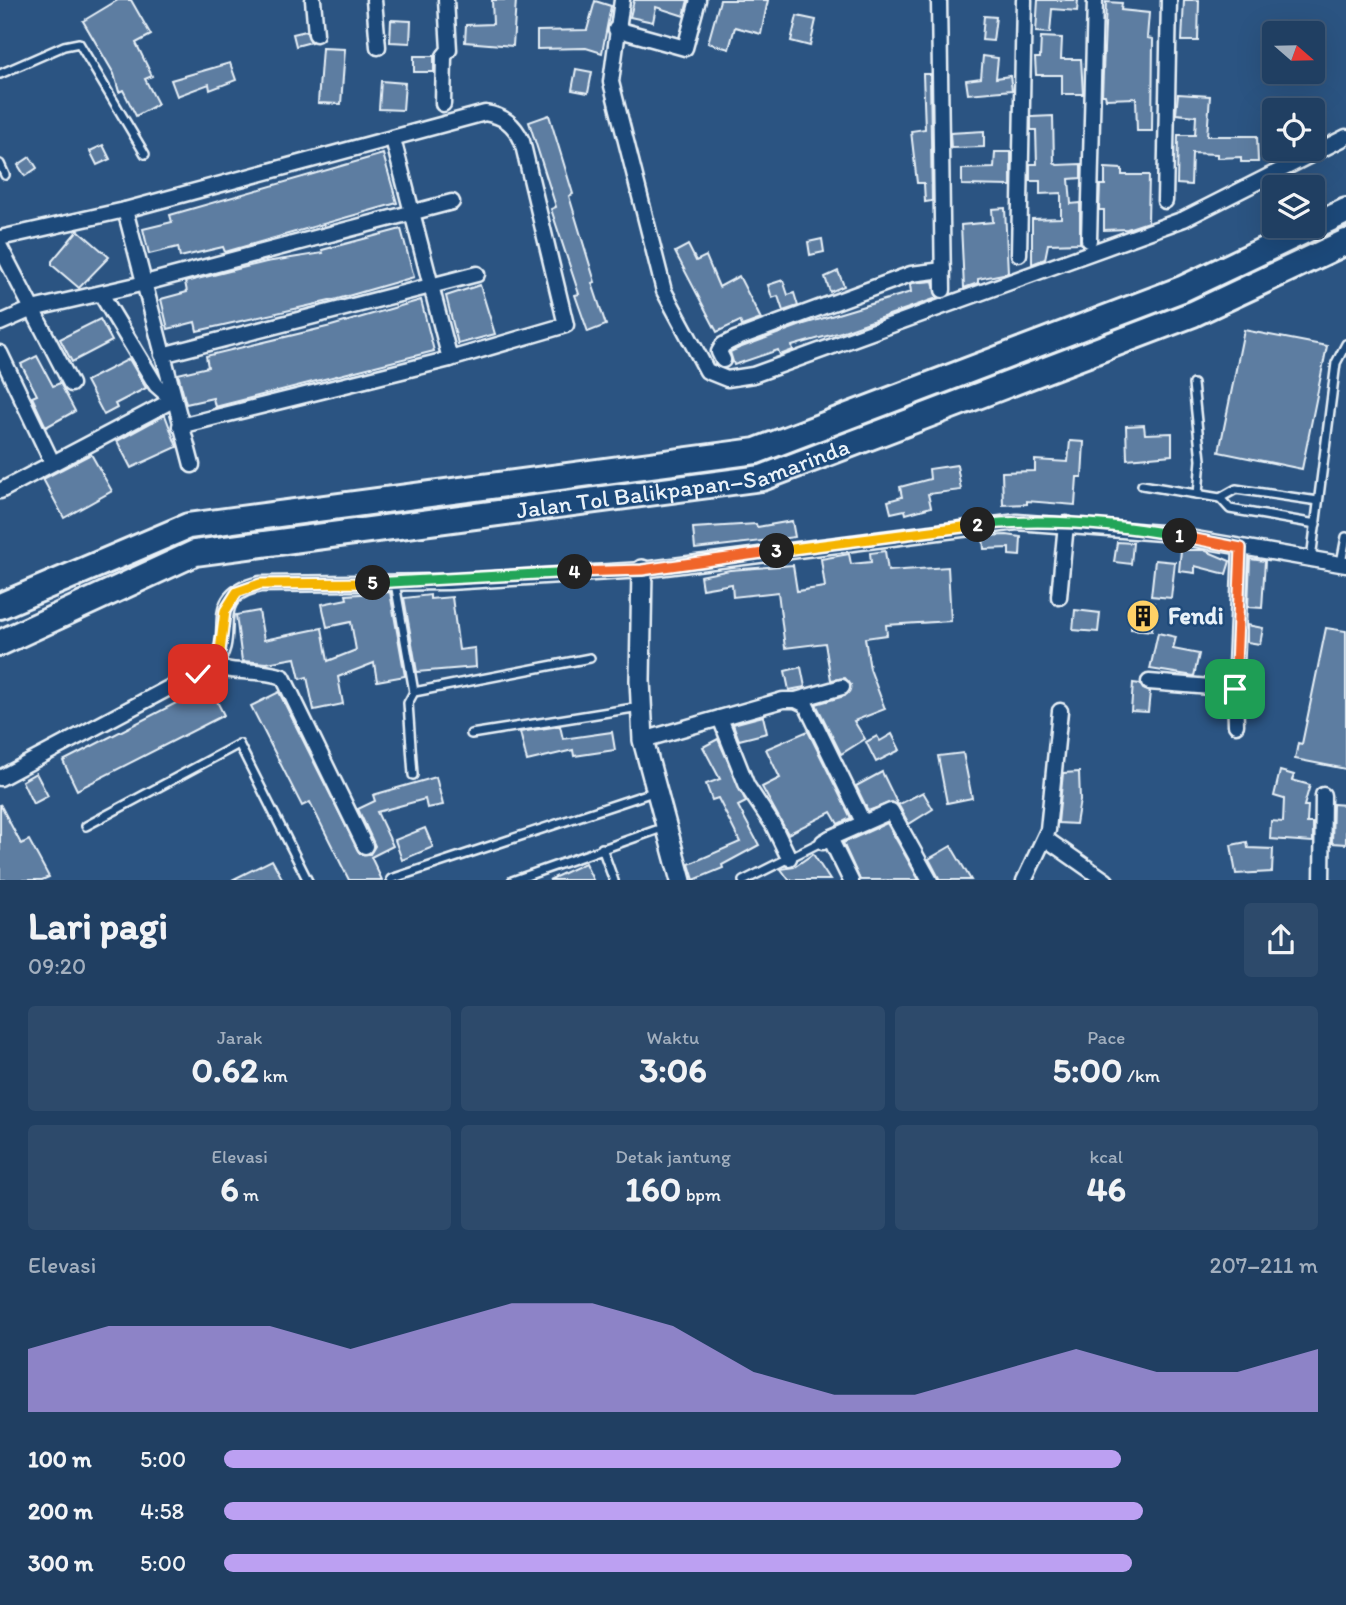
<!DOCTYPE html>
<html lang="id">
<head>
<meta charset="utf-8">
<style>
  body { margin:0; font-family:Itim,sans-serif; background:#2d4a6b; color:#f1f3f6; height:100vh; display:flex; flex-direction:column; font-size:26px; white-space:nowrap }
  * { box-sizing:border-box; margin:0 }
  p { font-size:23px; color:#a2afbe }
  .icon { flex:none; width:38px; height:38px; fill:none; stroke:currentColor; stroke-width:2; stroke-linecap:round; stroke-linejoin:round }
  .map { position:relative; height:880px; overflow:hidden }
  .drawer { display:flex; flex-direction:column; background:#203f62; flex:1 }
  .drawer>* { flex:none }
  .needle { width:46px; rotate:110deg }
  .tools { position:absolute; left:1262px; top:21px; display:grid; gap:14px }
  .tools a { display:grid; place-items:center; width:63px; height:63px; border-radius:7px; background:#203f62; box-shadow:0 7px 28px #0002,0 0 0 2px #3d5877; font-size:35px }
  .pin { position:absolute; display:grid; place-items:center; width:60px; height:60px; color:#fff; margin:-30px; border-radius:14px; box-shadow:0 4px 10px #0006 }
  .km { position:absolute; width:35px; height:35px; margin:-18px; border-radius:50%; background:#222; color:#fff; font-size:19px; line-height:35px; text-align:center }
  .round { display:grid; place-items:center; flex:none; width:74px; height:74px; border-radius:7px; background:#2d4a6b }
  .head { display:flex; align-items:center; justify-content:space-between; height:119px; padding:0 28px }
  h1 { font-size:38px; font-weight:700; line-height:52px }
  .metrics { display:grid; grid-template-columns:repeat(3,1fr); gap:10px; height:119px; padding:7px 28px }
  .metrics div { display:grid; align-content:center; border-radius:7px; background:#2d4a6b; text-align:center }
  .metrics b { font-size:35px; font-weight:700 }
  .metrics small { font-size:19px; font-weight:400 }
  .metrics p { font-size:19px }
  .chart { height:196px; padding:14px 28px }
  .chart p { display:flex; justify-content:space-between }
  .chart svg { width:100%; height:126px; margin-top:7px; fill:#bca0f2; opacity:.7 }
  ul { padding:0 28px; list-style:none; font-size:23px }
  li { display:grid; grid-template-columns:112px 84px 1fr; align-items:center; height:52px }
  li i { height:18px; border-radius:9px; background:#bca0f2 }
  .map>svg:first-child { display:block }
  .building { fill:#5d7da1; stroke:#e8f1f8; stroke-width:2 }
  .lines { fill:none; stroke-linecap:round; stroke-linejoin:round }
  .lane-casing { stroke:#e8f1f8; stroke-width:12 }
  .street-casing { stroke:#e8f1f8; stroke-width:19 }
  .secondary-casing { stroke:#e8f1f8; stroke-width:24 }
  .highway-casing { stroke:#e8f1f8; stroke-width:30 }
  .lane { stroke:#1f4a7a; stroke-width:7 }
  .street { stroke:#1f4a7a; stroke-width:14 }
  .secondary { stroke:#1f4a7a; stroke-width:19 }
  .highway { stroke:#1f4a7a; stroke-width:24 }
  .split-1-casing { stroke:#fff; stroke-width:14 }
  .split-2-casing { stroke:#fff; stroke-width:14 }
  .split-3-casing { stroke:#fff; stroke-width:14 }
  .split-4-casing { stroke:#fff; stroke-width:14 }
  .split-5-casing { stroke:#fff; stroke-width:14 }
  .split-6-casing { stroke:#fff; stroke-width:14 }
  .split-1 { stroke:#f0652b; stroke-width:9 }
  .split-2 { stroke:#22a559; stroke-width:9 }
  .split-3 { stroke:#f5b400; stroke-width:9 }
  .split-4 { stroke:#f0652b; stroke-width:9 }
  .split-5 { stroke:#22a559; stroke-width:9 }
  .split-6 { stroke:#f5b400; stroke-width:9 }
  .labels { text-anchor:middle; stroke-width:5; stroke-linejoin:round; paint-order:stroke }
  .street-label { font-size:24px; fill:#e8f1f8; stroke:#1f4a7a }
  .poi-label { font-size:24px; font-weight:bold; fill:#e8f1f8; stroke:#1f4a7a; text-anchor:start }
</style>
</head>
<body>
<div class="map">
<svg width="1346" height="881" viewBox="0 0 1346 881">
  <rect width="100%" height="100%" fill="#2b5482"/>
  <filter id="ink" filterUnits="userSpaceOnUse"><feTurbulence type="fractalNoise" baseFrequency=".0143" numOctaves="2"/><feDisplacementMap in="SourceGraphic" scale="14" xChannelSelector="R" yChannelSelector="G"/><feConvolveMatrix kernelMatrix="1 2 1 2 8 2 1 2 1" color-interpolation-filters="sRGB"/></filter>
  <g filter="url(#ink)">
    <g class="building">
      <path d="M 118,0 L 131,0 L 151,35 L 136,43 L 152,76 L 145,79 L 158,104 L 136,116 L 123,90 L 119,92 L 114,74 L 83,21 Z"/>
      <path d="M 492,0 L 516,0 L 513,46 L 465,42 L 466,25 L 493,24 Z"/>
      <path d="M 634,0 L 688,0 L 684,16 L 656,7 L 653,22 L 630,17 Z"/>
      <path d="M 720,0 L 768,0 L 761,34 L 735,27 L 729,49 L 708,43 Z"/>
      <path d="M 1038,0 L 1078,0 L 1077,11 L 1052,9 L 1050,33 L 1036,32 Z"/>
      <path d="M 1184,0 L 1199,0 L 1198,41 L 1182,41 Z"/>
      <path d="M 595,1 L 611,6 L 602,53 L 586,48 L 537,49 L 537,31 L 587,30 Z"/>
      <path d="M 1106,2 L 1122,3 L 1121,10 L 1149,13 L 1147,38 L 1153,39 L 1152,131 L 1137,131 L 1136,98 L 1106,99 L 1105,95 L 1102,95 Z"/>
      <path d="M 797,16 L 816,20 L 810,46 L 791,41 Z"/>
      <path d="M 984,16 L 996,17 L 993,41 L 982,40 Z"/>
      <path d="M 391,20 L 411,21 L 410,43 L 390,42 Z"/>
      <path d="M 306,31 L 311,42 L 296,46 L 293,34 Z"/>
      <path d="M 1041,37 L 1062,38 L 1061,59 L 1081,59 L 1083,94 L 1062,94 L 1062,75 L 1036,75 L 1035,58 L 1040,58 Z"/>
      <path d="M 322,48 L 345,49 L 341,104 L 318,103 Z"/>
      <rect x="414" y="56" width="20" height="16"/>
      <path d="M 983,56 L 998,58 L 996,78 L 1010,76 L 1012,90 L 968,94 L 966,80 L 981,78 Z"/>
      <path d="M 230,63 L 236,80 L 210,90 L 209,84 L 177,96 L 171,80 Z"/>
      <path d="M 576,69 L 592,72 L 588,93 L 572,90 Z"/>
      <path d="M 923,74 L 930,74 L 932,201 L 925,202 L 924,183 L 917,183 L 911,131 L 925,129 Z"/>
      <path d="M 381,81 L 405,83 L 403,110 L 379,109 Z"/>
      <path d="M 1178,94 L 1210,96 L 1207,136 L 1257,136 L 1258,162 L 1241,162 L 1241,157 L 1217,158 L 1217,154 L 1192,153 L 1191,185 L 1177,184 L 1178,135 L 1195,135 L 1196,116 L 1176,114 Z"/>
      <path d="M 549,115 L 573,194 L 569,196 L 595,282 L 592,283 L 606,325 L 588,332 L 575,295 L 579,294 L 551,209 L 556,207 L 529,122 Z"/>
      <path d="M 1053,116 L 1054,162 L 1057,165 L 1081,164 L 1081,178 L 1069,179 L 1071,204 L 1080,203 L 1080,243 L 1048,244 L 1045,259 L 1032,264 L 1032,219 L 1061,218 L 1061,193 L 1040,194 L 1040,181 L 1030,181 L 1030,164 L 1037,164 L 1036,130 L 1031,130 L 1031,117 Z"/>
      <path d="M 984,131 L 984,147 L 951,148 L 950,133 Z"/>
      <path d="M 103,145 L 110,159 L 97,165 L 90,151 Z"/>
      <path d="M 995,152 L 1011,152 L 1011,186 L 962,185 L 962,169 L 994,168 Z"/>
      <path d="M 383,154 L 397,203 L 225,252 L 223,247 L 180,257 L 178,247 L 149,254 L 143,229 L 172,222 L 170,215 Z"/>
      <path d="M 30,157 L 37,168 L 25,176 L 18,165 Z"/>
      <path d="M 1105,168 L 1122,169 L 1122,175 L 1149,175 L 1148,222 L 1127,229 L 1104,230 L 1104,210 L 1099,210 L 1100,185 L 1105,185 Z"/>
      <path d="M 1005,208 L 1008,273 L 978,279 L 978,283 L 964,288 L 961,225 L 993,222 L 992,209 Z"/>
      <path d="M 401,229 L 414,277 L 334,300 L 197,331 L 195,322 L 168,329 L 161,299 L 187,292 L 185,282 L 266,262 L 323,253 L 322,250 Z"/>
      <path d="M 78,230 L 109,257 L 79,288 L 52,265 L 52,261 Z"/>
      <path d="M 822,239 L 824,252 L 810,255 L 808,242 Z"/>
      <path d="M 688,245 L 696,261 L 706,256 L 719,287 L 739,276 L 761,319 L 742,326 L 740,321 L 717,332 L 675,252 Z"/>
      <path d="M 838,271 L 844,286 L 830,292 L 825,277 Z"/>
      <path d="M 783,280 L 788,295 L 794,293 L 798,306 L 783,311 L 778,296 L 772,298 L 768,285 Z"/>
      <path d="M 933,281 L 937,298 L 841,332 L 792,346 L 793,350 L 780,355 L 778,350 L 734,365 L 730,352 L 739,348 L 804,324 L 911,292 L 910,285 L 913,283 Z"/>
      <path d="M 480,285 L 495,334 L 458,344 L 446,296 Z"/>
      <path d="M 421,300 L 434,351 L 215,407 L 213,398 L 186,404 L 178,374 L 208,367 L 206,356 L 331,326 Z"/>
      <path d="M 100,319 L 112,341 L 72,362 L 60,339 Z"/>
      <path d="M 1244,330 L 1327,346 L 1302,469 L 1219,452 Z"/>
      <path d="M 37,356 L 53,386 L 60,383 L 75,411 L 46,427 L 32,397 L 37,395 L 21,364 Z"/>
      <path d="M 129,359 L 146,388 L 115,404 L 117,408 L 104,415 L 86,381 Z"/>
      <path d="M 165,415 L 177,447 L 131,468 L 117,441 Z"/>
      <path d="M 1144,425 L 1145,434 L 1172,433 L 1172,455 L 1127,459 L 1126,426 Z"/>
      <path d="M 1070,441 L 1084,442 L 1082,477 L 1077,477 L 1075,505 L 1027,501 L 1027,504 L 1003,505 L 1002,472 L 1035,471 L 1035,460 L 1068,462 Z"/>
      <path d="M 91,454 L 112,491 L 64,518 L 43,479 Z"/>
      <path d="M 957,465 L 961,490 L 928,494 L 931,507 L 906,514 L 905,510 L 891,513 L 888,501 L 902,497 L 900,487 L 930,479 L 929,469 Z"/>
      <path d="M 792,521 L 795,537 L 695,549 L 693,528 L 756,524 L 757,527 Z"/>
      <path d="M 1007,535 L 1021,537 L 1020,556 L 1009,555 L 1009,548 L 984,549 L 983,536 Z"/>
      <path d="M 1117,542 L 1133,543 L 1131,564 L 1114,562 Z"/>
      <path d="M 1181,550 L 1204,550 L 1230,561 L 1226,574 L 1195,566 L 1195,573 L 1179,571 Z"/>
      <path d="M 885,551 L 888,571 L 948,567 L 951,621 L 886,625 L 887,635 L 865,638 L 870,669 L 885,709 L 854,721 L 865,739 L 841,754 L 816,704 L 845,696 L 851,685 L 845,678 L 831,680 L 825,643 L 785,648 L 778,592 L 733,597 L 732,584 L 702,589 L 700,576 L 730,570 L 793,565 L 797,591 L 825,587 L 821,559 L 849,554 L 851,564 L 871,562 L 870,553 Z"/>
      <path d="M 1250,559 L 1265,561 L 1262,608 L 1248,607 Z"/>
      <path d="M 1155,560 L 1175,562 L 1171,598 L 1151,596 Z"/>
      <path d="M 390,592 L 405,676 L 377,681 L 374,663 L 338,677 L 343,704 L 314,710 L 307,677 L 300,679 L 295,658 L 267,663 L 242,661 L 236,615 L 259,611 L 264,640 L 322,628 L 328,661 L 356,650 L 351,622 L 327,627 L 322,604 L 347,599 L 346,595 Z"/>
      <path d="M 430,595 L 430,599 L 452,597 L 459,650 L 475,648 L 476,667 L 417,672 L 404,598 Z"/>
      <path d="M 1133,602 L 1154,603 L 1152,631 L 1131,629 Z"/>
      <path d="M 1075,610 L 1100,613 L 1098,632 L 1073,630 Z"/>
      <path d="M 1247,625 L 1263,628 L 1260,644 L 1247,642 Z"/>
      <path d="M 1326,628 L 1346,631 L 1346,769 L 1295,759 L 1298,743 L 1302,744 Z"/>
      <path d="M 1158,633 L 1176,637 L 1173,649 L 1199,654 L 1194,676 L 1150,669 Z"/>
      <path d="M 801,667 L 805,687 L 789,690 L 785,671 Z"/>
      <path d="M 1133,683 L 1140,684 L 1143,689 L 1150,692 L 1148,712 L 1131,711 Z"/>
      <path d="M 209,686 L 224,715 L 77,790 L 63,761 Z"/>
      <path d="M 279,692 L 360,854 L 370,854 L 375,846 L 358,809 L 375,801 L 373,795 L 436,777 L 443,805 L 427,808 L 425,799 L 377,812 L 393,846 L 371,857 L 382,880 L 349,880 L 310,802 L 302,806 L 251,706 Z"/>
      <path d="M 763,716 L 767,733 L 739,740 L 733,724 Z"/>
      <path d="M 560,726 L 563,739 L 612,732 L 615,750 L 574,756 L 573,750 L 527,761 L 520,732 Z"/>
      <path d="M 808,731 L 851,818 L 838,824 L 831,812 L 788,834 L 762,787 L 780,778 L 766,749 Z"/>
      <path d="M 892,734 L 900,750 L 876,762 L 866,742 L 877,736 L 880,741 Z"/>
      <path d="M 718,739 L 746,802 L 738,806 L 759,845 L 722,865 L 723,868 L 694,880 L 689,864 L 740,842 L 718,798 L 712,800 L 706,784 L 720,779 L 703,747 Z"/>
      <path d="M 963,753 L 972,798 L 947,803 L 938,756 Z"/>
      <path d="M 1280,771 L 1294,775 L 1292,780 L 1310,785 L 1304,806 L 1308,806 L 1307,823 L 1313,823 L 1313,842 L 1270,839 L 1271,821 L 1283,822 L 1284,799 L 1274,796 Z"/>
      <path d="M 882,772 L 898,805 L 923,792 L 933,809 L 909,824 L 899,806 L 892,802 L 868,811 L 856,786 Z"/>
      <path d="M 1079,772 L 1080,800 L 1076,824 L 1058,823 L 1063,773 Z"/>
      <path d="M 36,773 L 48,796 L 33,804 L 22,781 Z"/>
      <path d="M 0,804 L 21,844 L 29,840 L 49,877 L 42,880 L 0,880 Z"/>
      <path d="M 1333,804 L 1346,805 L 1346,844 L 1332,843 Z"/>
      <path d="M 887,823 L 919,880 L 860,880 L 843,843 Z"/>
      <path d="M 425,828 L 433,847 L 402,860 L 395,840 Z"/>
      <path d="M 1247,842 L 1248,848 L 1273,849 L 1272,872 L 1236,874 L 1231,845 Z"/>
      <path d="M 951,846 L 971,880 L 940,880 L 929,859 Z"/>
      <path d="M 813,854 L 830,880 L 789,880 L 781,869 L 794,867 Z"/>
      <path d="M 272,860 L 283,880 L 232,880 Z"/>
      <path d="M 585,863 L 593,880 L 549,880 Z"/>
    </g>
    <g class="lines">
      <defs>
        <g id="lane">
          <path d="M 0,74 L 64,46 L 79,43 L 145,154"/>
          <path d="M 0,164 L 5,175"/>
          <path d="M 1193,384 L 1201,460 L 1198,494"/>
          <path d="M 1142,485 L 1220,498 L 1236,489 L 1318,501"/>
          <path d="M 1220,498 L 1230,509 L 1316,524"/>
          <path d="M 1311,559 L 1336,363 L 1346,344"/>
          <path d="M 1341,563 L 1346,537"/>
          <path d="M 395,583 L 414,692"/>
          <path d="M 471,734 L 640,707"/>
          <path d="M 413,775 L 408,703 L 414,692 L 590,658"/>
          <path d="M 86,826 L 239,744 L 308,881"/>
          <path d="M 602,848 L 614,881"/>
          <path d="M 391,879 L 656,791"/>
          <path d="M 512,881 L 665,827"/>
          <path d="M 743,881 L 821,842"/>
        </g>
        <g id="street">
          <path d="M 313,0 L 316,34"/>
          <path d="M 374,0 L 378,47"/>
          <path d="M 622,0 L 611,82 L 664,291 L 707,371 L 727,379 L 753,375 L 1184,219 L 1346,137"/>
          <path d="M 939,0 L 943,290"/>
          <path d="M 616,29 L 685,48 L 698,0"/>
          <path d="M 443,104 L 444,56 L 449,50 L 446,0"/>
          <path d="M 393,139 L 450,359"/>
          <path d="M 1165,201 L 1169,0"/>
          <path d="M 125,210 L 192,465"/>
          <path d="M 0,238 L 125,210 L 485,113 C 504,116 514,124 522,141 L 566,325 L 450,359 L 180,426"/>
          <path d="M 1089,240 L 1095,0"/>
          <path d="M 0,247 L 71,384"/>
          <path d="M 1019,254 L 1024,0"/>
          <path d="M 0,323 L 32,309 L 145,283 L 452,202"/>
          <path d="M 0,353 L 52,462"/>
          <path d="M 162,355 L 477,274"/>
          <path d="M 723,360 L 719,352 L 723,345 L 735,339 L 911,274 L 943,270"/>
          <path d="M 0,491 L 173,400 L 156,385 L 101,294"/>
          <path d="M 1059,597 L 1066,524"/>
          <path d="M 212,665 C 235,675 259,668 283,677 L 365,846"/>
          <path d="M 1149,682 L 1235,689 L 1241,548"/>
          <path d="M 1235,689 L 1236,725"/>
          <path d="M 796,700 L 842,687"/>
          <path d="M 720,718 L 747,786 L 773,825 L 789,858"/>
          <path d="M 643,740 L 783,700 L 796,700 L 806,705 L 863,822"/>
          <path d="M 0,778 L 212,665 C 241,637 201,597 260,584 L 449,582 L 642,570 L 1017,522 L 1161,533 L 1346,565"/>
          <path d="M 830,838 L 891,811 L 930,881"/>
          <path d="M 1046,839 L 1106,881"/>
          <path d="M 823,842 L 830,838 L 851,881"/>
          <path d="M 1024,881 L 1048,830 L 1060,711"/>
          <path d="M 1322,881 L 1323,795"/>
        </g>
        <path id="secondary" d="M 642,570 L 640,680 L 643,740 L 681,881"/>
        <g id="highway">
          <path d="M 0,606 L 188,526 L 756,451 L 1182,289 L 1346,211"/>
          <path id="s1" d="M 0,643 L 195,553 L 762,478 L 1193,314 L 1346,242"/>
        </g>
      </defs>
      <use href="#lane" class="lane-casing"/>
      <use href="#street" class="street-casing"/>
      <use href="#secondary" class="secondary-casing"/>
      <use href="#highway" class="highway-casing"/>
      <use href="#lane" class="lane"/>
      <use href="#street" class="street"/>
      <use href="#secondary" class="secondary"/>
      <use href="#highway" class="highway"/>
    </g>
  </g>
  <g class="lines" filter="url(#ink)">
    <defs>
      <path id="split-1" d="M 1180,536 L 1241,548 L 1235,689"/>
      <path id="split-2" d="M 978,525 C 1044,518 1115,524 1180,536"/>
      <path id="split-3" d="M 777,551 L 978,525"/>
      <path id="split-4" d="M 575,572 L 642,570 L 777,551"/>
      <path id="split-5" d="M 373,583 L 575,572"/>
      <path id="split-6" d="M 198,674 L 219,659 L 225,611 L 237,592 L 260,584 L 373,583"/>
    </defs>
    <use href="#split-1" class="split-1-casing"/>
    <use href="#split-2" class="split-2-casing"/>
    <use href="#split-3" class="split-3-casing"/>
    <use href="#split-4" class="split-4-casing"/>
    <use href="#split-5" class="split-5-casing"/>
    <use href="#split-6" class="split-6-casing"/>
    <use href="#split-1" class="split-1"/>
    <use href="#split-2" class="split-2"/>
    <use href="#split-3" class="split-3"/>
    <use href="#split-4" class="split-4"/>
    <use href="#split-5" class="split-5"/>
    <use href="#split-6" class="split-6"/>
  </g>
  <defs>
    <symbol id="building-disc" viewBox="-11 -11 22 22"><circle r="9.5" fill="#ffd166" stroke="#1f4a7a"/><path d="M-4-6H4V6H1V3H-1V6H-4ZM-2.5-4.3h1.7v1.8h-1.7ZM.8-4.3h1.7v1.8H.8ZM-2.5-1h1.7V.8h-1.7ZM.8-1h1.7V.8H.8Z" fill="#111"/></symbol>
  </defs>
  <g fill-rule="evenodd">
    <use href="#building-disc" x="1124" y="597" width="38" height="38"/>
  </g>
  <g class="labels">
    <g class="street-label">
      <text dy="8" stroke="none"><textPath href="#s1" startOffset="709">Jalan Tol Balikpapan–Samarinda</textPath></text>
    </g>
    <g class="poi-label">
      <text x="1168" y="624">Fendi</text>
    </g>
  </g>
</svg>
<div class="tools">
<a><svg class="needle" viewBox="-14 -14 28 28"><path d="M0-13l5 13h-10z" fill="#e53935"/><path d="M0 13l5-13h-10z" fill="#a2afbe"/></svg></a>
<a><svg class="icon" aria-label="locate" viewBox="0 0 24 24"><circle cx="12" cy="12" r="6"/><path d="M12 2v4M12 18v4M2 12h4M18 12h4"/></svg></a>
<a><svg class="icon" aria-label="layers" viewBox="0 0 24 24"><path d="M12 4l9 5-9 5-9-5zM3 14l9 5 9-5"/></svg></a>
</div>
<div class="pin" style="left:1235px;top:689px;background:#1e9e55"><svg class="icon" aria-label="arrive" viewBox="0 0 24 24"><path d="M6 21V4h12l-3 4 3 4H6"/></svg></div>
<div class="pin" style="left:198px;top:674px;background:#d93025"><svg class="icon" aria-label="check" viewBox="0 0 24 24"><path d="M5 12l5 5 9-10"/></svg></div>
<b class="km" style="left:1180px;top:536px">1</b>
<b class="km" style="left:978px;top:525px">2</b>
<b class="km" style="left:777px;top:551px">3</b>
<b class="km" style="left:575px;top:572px">4</b>
<b class="km" style="left:373px;top:583px">5</b>
</div>
<section class="drawer">
<div class="head"><div><h1>Lari pagi</h1><p>09:20</p></div><a class="round"><svg class="icon" aria-label="share" viewBox="0 0 24 24"><path d="M12 15V3M7 8l5-5 5 5M5 13v7h14v-7"/></svg></a></div>
<div class="metrics">
<div><p>Jarak</p><b>0.62<small> km</small></b></div>
<div><p>Waktu</p><b>3:06</b></div>
<div><p>Pace</p><b>5:00<small> /km</small></b></div>
</div>
<div class="metrics">
<div><p>Elevasi</p><b>6<small> m</small></b></div>
<div><p>Detak jantung</p><b>160<small> bpm</small></b></div>
<div><p>kcal</p><b>46</b></div>
</div>
<div class="chart"><p><span>Elevasi</span>207–211 m</p>
<svg viewBox="0 0 160 44" preserveAspectRatio="none"><path d="M0 44V22L10 14L20 14L30 14L40 22L50 14L60 6L70 6L80 14L90 30L100 38L110 38L120 30L130 22L140 30L150 30L160 22V44z"/></svg>
</div>
<ul>
<li><b>100 m</b>5:00<i style="width:82%"></i></li>
<li><b>200 m</b>4:58<i style="width:84%"></i></li>
<li><b>300 m</b>5:00<i style="width:83%"></i></li>
</ul>
</section>
</body>
</html>
